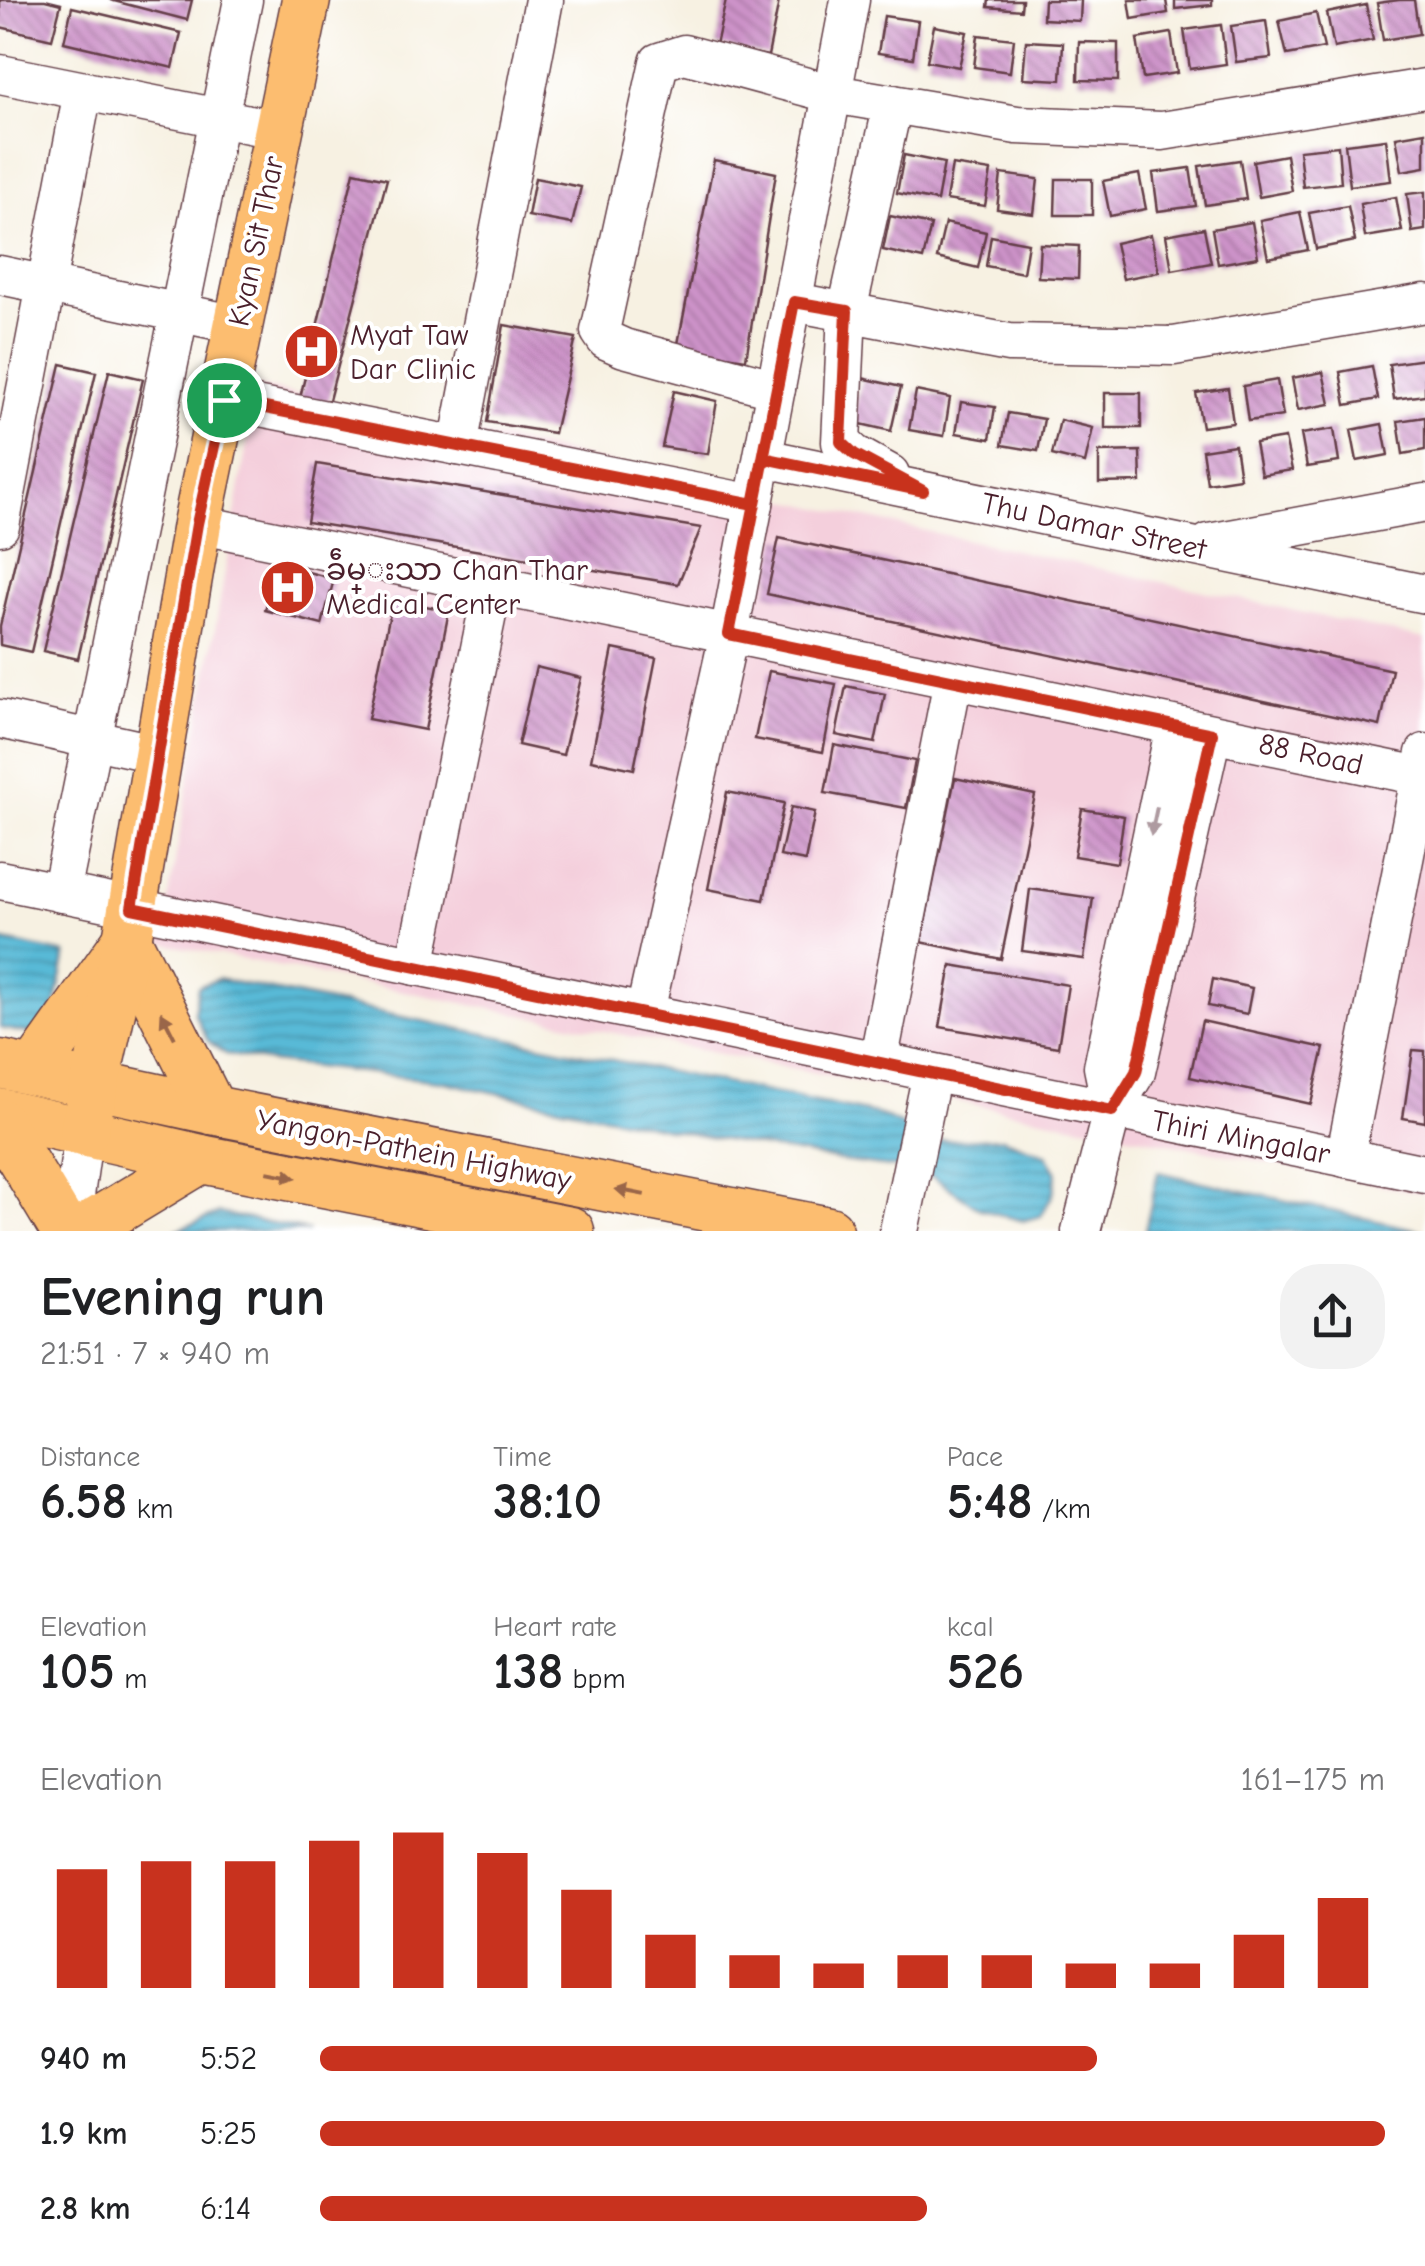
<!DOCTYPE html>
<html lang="en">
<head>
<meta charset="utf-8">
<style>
  body { margin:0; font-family:"Comic Neue","Noto Sans Myanmar",sans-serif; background:#f2f2f2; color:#202124; height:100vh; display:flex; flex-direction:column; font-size:38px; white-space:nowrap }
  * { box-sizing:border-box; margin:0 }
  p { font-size:32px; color:#757577 }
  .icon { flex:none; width:55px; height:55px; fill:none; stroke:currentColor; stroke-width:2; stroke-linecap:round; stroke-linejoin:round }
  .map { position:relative; height:1231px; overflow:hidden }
  .side { display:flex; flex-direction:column; background:#fff; flex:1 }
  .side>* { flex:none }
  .pin { position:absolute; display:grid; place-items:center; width:85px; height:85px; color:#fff; margin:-42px; border:5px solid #fff; border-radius:50%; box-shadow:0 2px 10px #0007 }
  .round { display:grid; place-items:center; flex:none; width:105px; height:105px; border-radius:40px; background:#f2f2f2 }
  .overview { display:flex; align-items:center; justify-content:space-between; height:170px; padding:0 40px }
  h1 { font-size:55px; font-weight:800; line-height:75px }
  .stats { display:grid; grid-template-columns:repeat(3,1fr); gap:15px; height:170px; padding:10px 40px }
  .stats div { display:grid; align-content:center }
  .stats b { font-size:50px; font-weight:800 }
  .stats small { font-size:28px; font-weight:400 }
  .stats p { font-size:28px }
  .chart { height:280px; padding:20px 40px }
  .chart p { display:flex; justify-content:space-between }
  .chart svg { width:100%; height:180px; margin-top:10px; stroke:#c8321e; stroke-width:6 }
  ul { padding:0 40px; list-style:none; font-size:32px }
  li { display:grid; grid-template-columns:160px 120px 1fr; align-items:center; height:75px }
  li i { height:25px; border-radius:12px; background:#c8321e }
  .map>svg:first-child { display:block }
  .built { fill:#f4cfdc }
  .water { fill:url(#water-rules); stroke:#516c81; stroke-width:2.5 }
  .building { fill:url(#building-back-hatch) }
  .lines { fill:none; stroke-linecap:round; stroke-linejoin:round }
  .minor-casing { stroke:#643e46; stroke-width:41 }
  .major-casing { stroke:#643e46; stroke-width:51 }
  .minor { stroke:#fff; stroke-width:38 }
  .major { stroke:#fcbd6f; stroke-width:48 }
  .oneway { fill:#ae9aa0 }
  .oneway2 { fill:#9a664a }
  .route-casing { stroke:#fff; stroke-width:20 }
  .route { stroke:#c8321e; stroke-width:12 }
  .labels { text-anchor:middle; stroke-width:8; stroke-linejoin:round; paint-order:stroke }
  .street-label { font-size:30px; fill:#4a1f2b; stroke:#fff }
  .poi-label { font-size:30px; fill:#4a1f2b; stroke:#fff; text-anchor:start }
</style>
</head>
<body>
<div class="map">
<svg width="1425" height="1231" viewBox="0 0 1425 1231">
  <defs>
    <pattern id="water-rules" width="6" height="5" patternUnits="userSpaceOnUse" patternTransform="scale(2.5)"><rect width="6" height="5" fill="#58bad7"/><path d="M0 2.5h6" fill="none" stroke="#4b97af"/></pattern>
    <pattern id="building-back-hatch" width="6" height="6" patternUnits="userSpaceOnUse" patternTransform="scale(2.5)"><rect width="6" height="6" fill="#cd93c9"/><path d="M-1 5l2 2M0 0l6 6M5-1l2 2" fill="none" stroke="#a877a3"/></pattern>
  </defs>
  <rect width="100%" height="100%" fill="#fff"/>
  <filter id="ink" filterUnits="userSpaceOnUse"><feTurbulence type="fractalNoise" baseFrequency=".01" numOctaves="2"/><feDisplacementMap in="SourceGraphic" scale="20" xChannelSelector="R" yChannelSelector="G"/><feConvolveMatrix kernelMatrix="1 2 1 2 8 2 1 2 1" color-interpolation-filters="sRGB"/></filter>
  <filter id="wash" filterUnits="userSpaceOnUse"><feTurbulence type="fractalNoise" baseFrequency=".0048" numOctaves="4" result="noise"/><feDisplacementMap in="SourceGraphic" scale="40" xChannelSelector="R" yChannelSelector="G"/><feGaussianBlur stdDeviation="2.25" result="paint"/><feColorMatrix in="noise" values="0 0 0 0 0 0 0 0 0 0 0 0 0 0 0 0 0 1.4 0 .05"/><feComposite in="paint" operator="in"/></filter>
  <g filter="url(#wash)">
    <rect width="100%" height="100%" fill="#f7f1e2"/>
    <path class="built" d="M 257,386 L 1425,639 L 1425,1194 L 161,943 Z"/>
    <g class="water">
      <path d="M 0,940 L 66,954 L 49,1037 L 0,1028 Z"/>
      <path d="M 218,979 L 880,1115 L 936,1141 L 1002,1138 L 1046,1154 L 1057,1172 L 1053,1194 L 1041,1216 L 1023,1221 L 980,1209 L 933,1177 L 899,1168 L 842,1161 L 692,1134 L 440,1081 L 272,1062 L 226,1054 L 208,1041 L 194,1013 L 198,987 Z"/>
      <path d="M 1158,1172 L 1422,1231 L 1145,1231 Z"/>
      <path d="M 219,1213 L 309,1231 L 175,1231 Z"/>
    </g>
    <g id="blocks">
      <g class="building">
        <path d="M 0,0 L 45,0 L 61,4 L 52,39 L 0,27 Z"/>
        <path d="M 110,0 L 192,0 L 187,20 Z"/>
        <path d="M 726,0 L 779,1 L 768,56 L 716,45 Z"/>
        <path d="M 989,0 L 1022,0 L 1021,10 L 988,7 Z"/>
        <path d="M 1044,0 L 1081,0 L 1080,21 L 1043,19 Z"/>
        <path d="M 1129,0 L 1166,0 L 1168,13 L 1132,19 Z"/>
        <path d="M 1175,0 L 1212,0 L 1212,5 L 1175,9 Z"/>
        <path d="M 1399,0 L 1414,0 L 1419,34 L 1383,40 L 1377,3 Z"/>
        <path d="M 1366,5 L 1373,40 L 1334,48 L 1327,13 Z"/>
        <path d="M 72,7 L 181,33 L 173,68 L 64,42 Z"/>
        <path d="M 1316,13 L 1324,48 L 1287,55 L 1279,21 Z"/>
        <path d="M 884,16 L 918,21 L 913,58 L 878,53 Z"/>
        <path d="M 1266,21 L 1271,58 L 1236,62 L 1231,26 Z"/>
        <path d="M 1221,25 L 1226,64 L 1190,69 L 1184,30 Z"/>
        <path d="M 934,26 L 967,32 L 959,67 L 927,61 Z"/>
        <path d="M 1171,33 L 1177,73 L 1143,78 L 1137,39 Z"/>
        <path d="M 978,35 L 1014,39 L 1010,72 L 974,67 Z"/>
        <path d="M 1026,41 L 1063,43 L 1061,80 L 1023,78 Z"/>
        <path d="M 1079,42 L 1118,43 L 1118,81 L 1078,80 Z"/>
        <path d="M 1425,132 L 1425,167 L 1402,171 L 1396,137 Z"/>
        <path d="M 1386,139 L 1391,181 L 1350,186 L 1345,144 Z"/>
        <path d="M 1338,146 L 1341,183 L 1303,187 L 1299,150 Z"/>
        <path d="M 904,155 L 944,163 L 937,201 L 897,193 Z"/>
        <path d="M 1286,155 L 1292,191 L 1259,197 L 1253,161 Z"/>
        <path d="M 714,160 L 776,173 L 746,359 L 677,349 Z"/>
        <path d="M 1240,160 L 1246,199 L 1205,205 L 1199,166 Z"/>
        <path d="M 952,165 L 991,171 L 985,206 L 946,200 Z"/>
        <path d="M 1190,168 L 1196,206 L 1158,211 L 1153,173 Z"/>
        <path d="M 354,172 L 387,179 L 329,400 L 299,402 Z"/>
        <path d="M 1001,174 L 1038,179 L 1034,214 L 997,209 Z"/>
        <path d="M 1139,174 L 1146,209 L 1110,216 L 1103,181 Z"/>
        <path d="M 535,178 L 581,187 L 572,224 L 528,216 Z"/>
        <path d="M 1056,179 L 1092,179 L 1092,215 L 1055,215 Z"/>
        <path d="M 1425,192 L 1425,230 L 1412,232 L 1407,194 Z"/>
        <path d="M 1396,197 L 1402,231 L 1365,237 L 1360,204 Z"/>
        <path d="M 1348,206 L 1355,241 L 1316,249 L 1309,213 Z"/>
        <path d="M 1300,212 L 1308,250 L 1268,258 L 1260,220 Z"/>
        <path d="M 890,216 L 931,225 L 923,259 L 883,250 Z"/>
        <path d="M 1252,222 L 1258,257 L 1218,264 L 1212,229 Z"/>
        <path d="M 945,223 L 986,232 L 978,268 L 937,258 Z"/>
        <path d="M 1204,228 L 1211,263 L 1172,270 L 1166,235 Z"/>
        <path d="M 1151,235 L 1159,272 L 1123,279 L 1115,243 Z"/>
        <path d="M 991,236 L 1028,243 L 1023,273 L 986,266 Z"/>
        <path d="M 1040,244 L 1079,246 L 1078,279 L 1038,277 Z"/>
        <path d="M 504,325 L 576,338 L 554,433 L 487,422 Z"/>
        <path d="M 1425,359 L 1425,395 L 1394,399 L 1389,364 Z"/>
        <path d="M 61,364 L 96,372 L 31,652 L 0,645 L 0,626 Z"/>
        <path d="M 1372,366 L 1378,399 L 1346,405 L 1340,372 Z"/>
        <path d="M 109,371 L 143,379 L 78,659 L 43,651 Z"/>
        <path d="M 1323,372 L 1330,404 L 1298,410 L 1292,378 Z"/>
        <path d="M 862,378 L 901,387 L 891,431 L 852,422 Z"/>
        <path d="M 1277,380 L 1283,416 L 1248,421 L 1243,386 Z"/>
        <path d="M 1228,388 L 1233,423 L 1202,427 L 1196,393 Z"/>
        <path d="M 674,391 L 717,401 L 708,454 L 662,447 Z"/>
        <path d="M 916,391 L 950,398 L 944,436 L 909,430 Z"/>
        <rect x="1105" y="393" width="36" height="35"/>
        <path d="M 961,402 L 995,407 L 990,439 L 956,433 Z"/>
        <path d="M 1008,413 L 1044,419 L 1038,451 L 1002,445 Z"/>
        <path d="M 1425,417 L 1425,450 L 1403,454 L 1398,421 Z"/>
        <path d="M 1060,420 L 1093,428 L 1085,463 L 1052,455 Z"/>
        <path d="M 1382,424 L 1388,455 L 1357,461 L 1351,430 Z"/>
        <path d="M 1334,429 L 1339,462 L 1307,467 L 1301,434 Z"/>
        <path d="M 1285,438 L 1292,470 L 1261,475 L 1255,443 Z"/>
        <path d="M 1235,445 L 1240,478 L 1207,483 L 1202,450 Z"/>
        <path d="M 1140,451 L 1141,482 L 1099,483 L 1099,452 Z"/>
        <path d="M 317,464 L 701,528 L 678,584 L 307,522 Z"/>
        <path d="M 779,538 L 1392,670 L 1380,726 L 767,594 Z"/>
        <path d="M 278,564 L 334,579 L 322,625 L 265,610 Z"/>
        <path d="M 393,599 L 449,611 L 425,730 L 368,719 Z"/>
        <path d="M 613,649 L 656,658 L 634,769 L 591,760 Z"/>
        <path d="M 536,667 L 581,678 L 563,755 L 518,745 Z"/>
        <path d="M 769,671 L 836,684 L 823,752 L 755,739 Z"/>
        <path d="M 846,686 L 885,694 L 875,743 L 836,735 Z"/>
        <path d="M 834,745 L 915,761 L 906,808 L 825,793 Z"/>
        <path d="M 955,778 L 1035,795 L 1001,959 L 921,942 Z"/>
        <path d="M 727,792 L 784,803 L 764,900 L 708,889 Z"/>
        <path d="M 791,807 L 815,812 L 805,861 L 780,856 Z"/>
        <path d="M 1082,809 L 1124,816 L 1117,863 L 1074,856 Z"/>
        <path d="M 1030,889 L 1093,898 L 1084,959 L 1022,951 Z"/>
        <path d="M 951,965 L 1068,985 L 1058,1047 L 940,1027 Z"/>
        <path d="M 1213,979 L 1252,988 L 1247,1014 L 1208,1006 Z"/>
        <path d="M 1202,1021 L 1324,1048 L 1311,1104 L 1190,1077 Z"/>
        <path d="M 1413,1050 L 1425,1051 L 1425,1122 L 1403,1118 Z"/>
      </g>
    </g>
  </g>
  <g filter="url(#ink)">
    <use href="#blocks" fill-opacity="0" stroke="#643e46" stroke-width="2.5"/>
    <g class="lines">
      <defs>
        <g id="minor">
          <path d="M 0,74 L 279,130"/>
          <path d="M 0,275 L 238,325"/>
          <path d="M 794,302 L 1009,343 L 1174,346 L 1425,303"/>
          <path d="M 776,389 L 624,348 L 606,340 L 600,331 L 659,62 L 684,54 L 833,94 L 1017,125 L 1162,131 L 1425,88"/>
          <path d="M 224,400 L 754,504"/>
          <path d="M 458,446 L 544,0"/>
          <path d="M 764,458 L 1425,594"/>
          <path d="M 890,474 L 854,454 L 841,442 L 847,311 L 893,104"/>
          <path d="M 197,524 L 1425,777"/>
          <path d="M 0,526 L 83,91"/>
          <path d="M 1209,543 L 1425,503"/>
          <path d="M 0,719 L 158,754"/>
          <path d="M 1175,726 L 1103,1067 L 1112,1111 L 1136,1072 L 1212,734"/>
          <path d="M 0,880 L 1425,1174"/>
          <path d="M 61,893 L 243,0"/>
          <path d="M 415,966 L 493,585"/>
          <path d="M 645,1012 L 729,634 L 850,0"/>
          <path d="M 878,1062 L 953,680"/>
          <path d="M 1345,1158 L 1425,753"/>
          <path d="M 70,1231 L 84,1131"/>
          <path d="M 899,1231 L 932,1073"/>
          <path d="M 1081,1231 L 1112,1111"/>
        </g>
        <g id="major">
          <path d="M 0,1064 L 212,1110 L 829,1231"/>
          <path d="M 34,1071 L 127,940 L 212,1110"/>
          <path d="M 0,1113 L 201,1159 L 570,1231"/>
          <path d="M 0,1123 L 65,1231"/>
          <path d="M 84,1131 L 127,940 L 197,524 L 306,0"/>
          <path d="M 82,1231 L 201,1159"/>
        </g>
      </defs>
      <use href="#minor" class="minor-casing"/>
      <use href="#major" class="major-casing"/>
      <use href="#minor" class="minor"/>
      <use href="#major" class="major"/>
    </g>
    <defs><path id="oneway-solid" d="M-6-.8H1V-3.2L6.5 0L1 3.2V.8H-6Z" transform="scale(2.5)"/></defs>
    <use class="oneway" href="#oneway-solid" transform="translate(1154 821) rotate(102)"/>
    <g class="oneway2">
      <use href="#oneway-solid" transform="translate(168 1025) rotate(-117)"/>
      <use href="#oneway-solid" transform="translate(282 1175) rotate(11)"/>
      <use href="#oneway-solid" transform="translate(630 1192) rotate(-169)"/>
    </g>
  </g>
  <g class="lines" filter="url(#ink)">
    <defs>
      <path id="route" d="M 224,400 L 197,524 L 132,908 L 1112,1111 L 1136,1072 L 1212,734 L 729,634 L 764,458 L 923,491 L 854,454 L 841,442 L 847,311 L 794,302 L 754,504 L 224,400"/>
    </defs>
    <use href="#route" class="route-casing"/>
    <use href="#route" class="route"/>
  </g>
  <defs>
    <symbol id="hospital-disc" viewBox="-11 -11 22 22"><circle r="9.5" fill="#c8321e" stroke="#fff"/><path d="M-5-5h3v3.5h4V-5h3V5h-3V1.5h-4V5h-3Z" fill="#fff"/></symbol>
  </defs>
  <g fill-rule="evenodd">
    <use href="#hospital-disc" x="280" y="320" width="63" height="63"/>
    <use href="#hospital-disc" x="256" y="556" width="63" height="63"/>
  </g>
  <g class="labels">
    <g class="street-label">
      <text transform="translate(256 241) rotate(-78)" y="10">Kyan Sit Thar</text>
      <text transform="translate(1094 526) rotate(12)" y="10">Thu Damar Street</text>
      <text transform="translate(1311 754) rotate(12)" y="10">88 Road</text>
      <text transform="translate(1241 1137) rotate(11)" y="10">Thiri Mingalar</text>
      <text transform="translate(414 1150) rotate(11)" y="10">Yangon-Pathein Highway</text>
    </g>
    <g class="poi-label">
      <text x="350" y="345">Myat Taw<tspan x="350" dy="34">Dar Clinic</tspan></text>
      <text x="326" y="580">ခဵမ္းသာ Chan Thar<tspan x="326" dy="34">Medical Center</tspan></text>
    </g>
  </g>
</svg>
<div class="pin" style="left:224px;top:400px;background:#1e9e55"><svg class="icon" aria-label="arrive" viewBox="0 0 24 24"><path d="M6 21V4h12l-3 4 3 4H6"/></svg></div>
</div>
<section class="side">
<div class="overview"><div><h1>Evening run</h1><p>21:51 · 7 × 940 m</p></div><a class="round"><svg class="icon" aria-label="share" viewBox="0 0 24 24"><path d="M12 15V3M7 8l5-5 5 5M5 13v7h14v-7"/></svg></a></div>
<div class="stats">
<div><p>Distance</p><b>6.58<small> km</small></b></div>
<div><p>Time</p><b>38:10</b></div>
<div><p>Pace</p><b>5:48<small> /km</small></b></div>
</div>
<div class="stats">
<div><p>Elevation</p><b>105<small> m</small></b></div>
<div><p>Heart rate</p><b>138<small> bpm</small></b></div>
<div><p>kcal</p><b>526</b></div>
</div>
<div class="chart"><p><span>Elevation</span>161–175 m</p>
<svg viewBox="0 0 160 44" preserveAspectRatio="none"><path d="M5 44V15M15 44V13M25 44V13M35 44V8M45 44V6M55 44V11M65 44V20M75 44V31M85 44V36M95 44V38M105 44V36M115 44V36M125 44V38M135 44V38M145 44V31M155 44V22"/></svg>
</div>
<ul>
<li><b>940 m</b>5:52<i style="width:73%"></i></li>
<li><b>1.9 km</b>5:25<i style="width:100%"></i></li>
<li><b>2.8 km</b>6:14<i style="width:57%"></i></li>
</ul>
</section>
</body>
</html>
